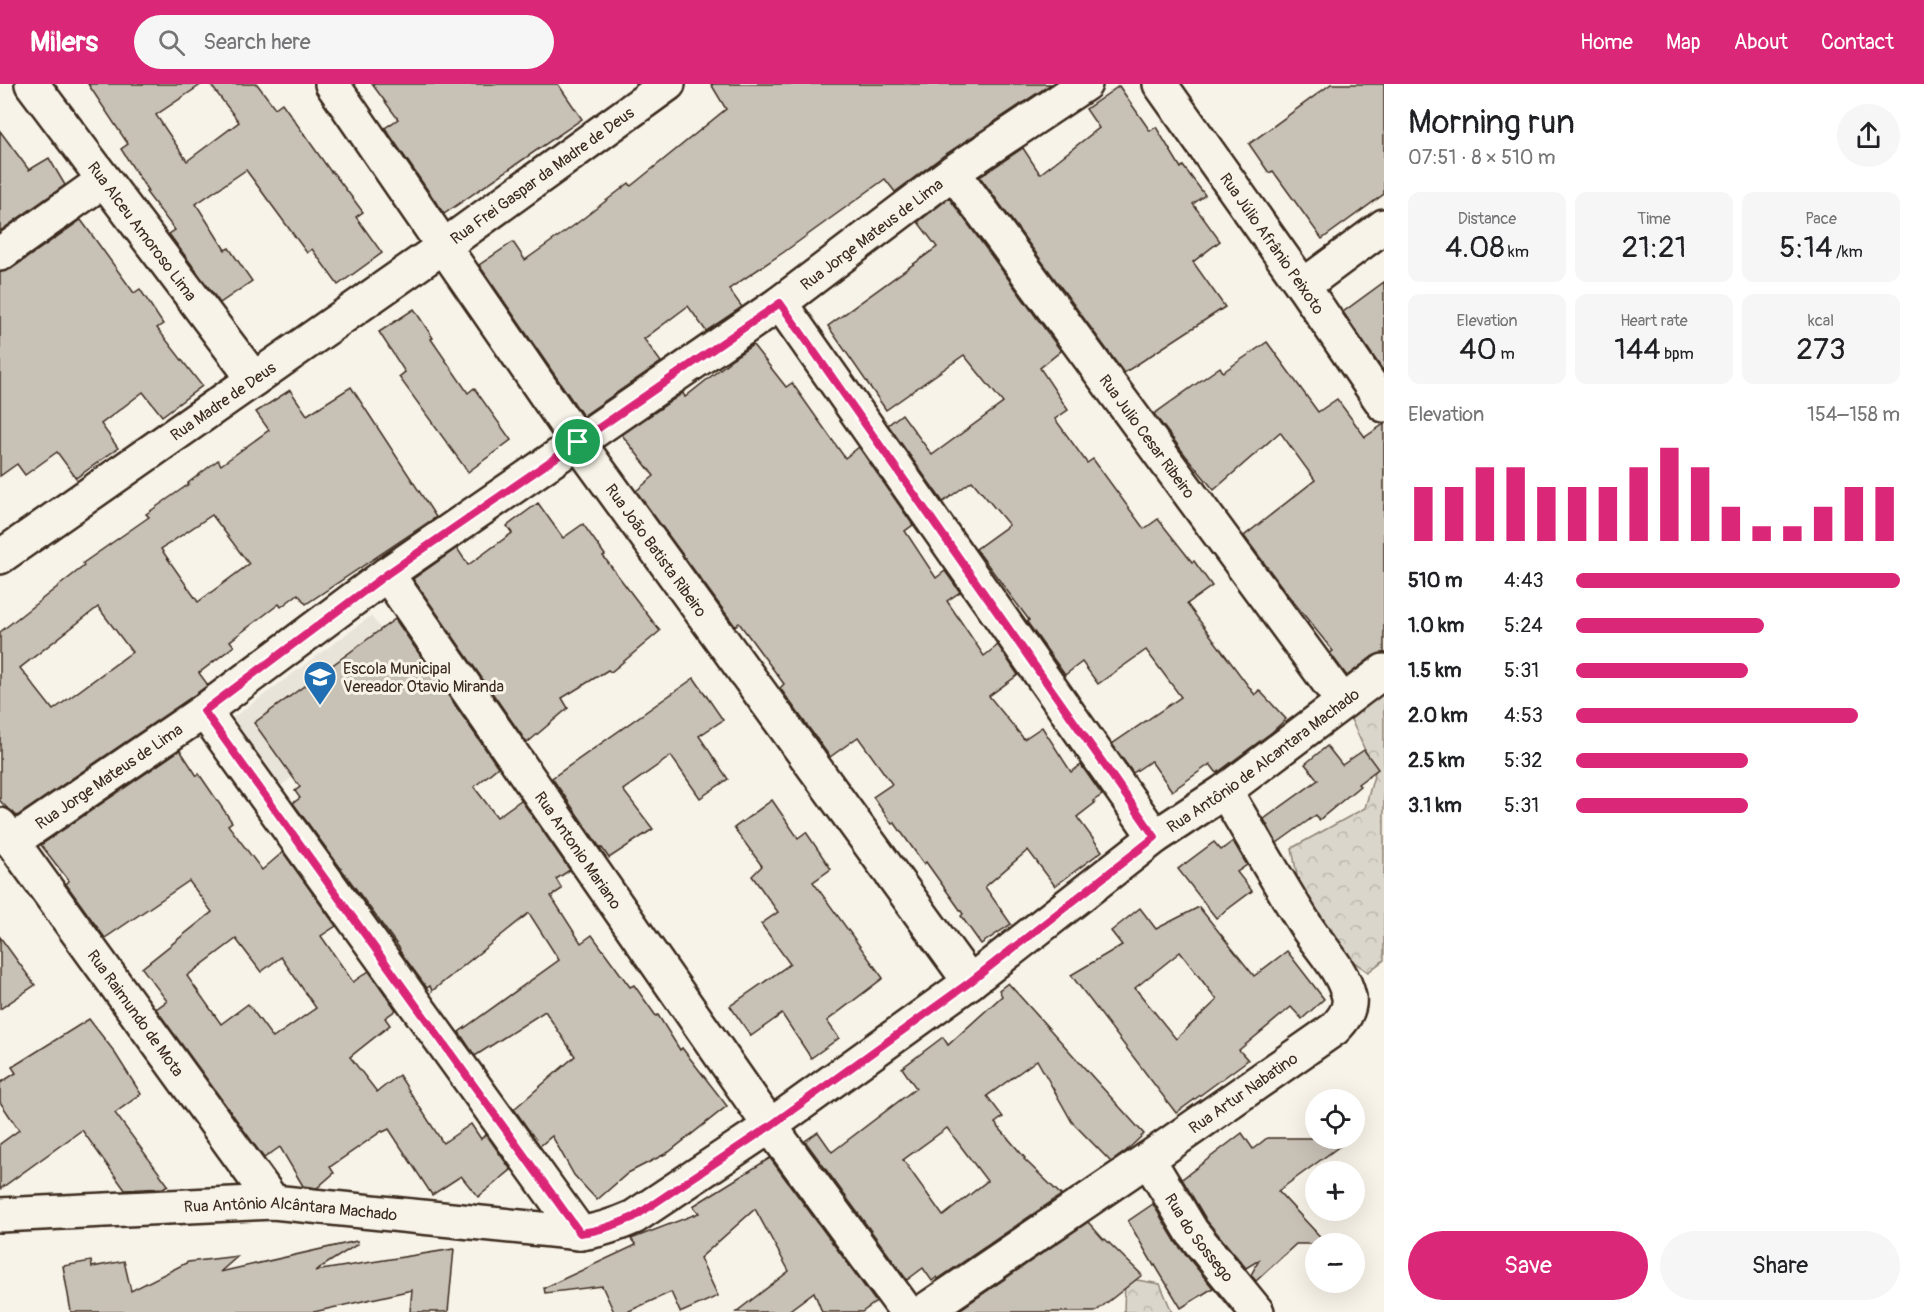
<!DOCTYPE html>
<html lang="en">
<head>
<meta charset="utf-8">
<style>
  body { margin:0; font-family:Pangolin,sans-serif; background:#f6f6f6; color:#202124; height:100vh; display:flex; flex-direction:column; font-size:22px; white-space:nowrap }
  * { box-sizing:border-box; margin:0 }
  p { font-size:20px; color:#757577 }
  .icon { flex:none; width:33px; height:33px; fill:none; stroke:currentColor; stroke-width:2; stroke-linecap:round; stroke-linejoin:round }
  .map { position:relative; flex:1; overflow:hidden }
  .drawer { display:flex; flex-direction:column; background:#fff; width:540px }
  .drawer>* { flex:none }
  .fabs { position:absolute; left:1305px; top:1005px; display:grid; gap:12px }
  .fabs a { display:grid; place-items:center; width:60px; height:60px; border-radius:50%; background:#fff; box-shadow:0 6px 24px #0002; font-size:30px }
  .pin { position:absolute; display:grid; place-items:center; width:51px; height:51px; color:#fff; margin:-26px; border:3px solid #fff; border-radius:50%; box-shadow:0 2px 6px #0007 }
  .round { display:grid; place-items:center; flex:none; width:63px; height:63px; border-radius:32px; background:#f6f6f6 }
  .summary { display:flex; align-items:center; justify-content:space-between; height:102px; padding:0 24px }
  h1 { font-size:33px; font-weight:600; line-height:45px }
  .metrics { display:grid; grid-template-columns:repeat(3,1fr); gap:9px; height:102px; padding:6px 24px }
  .metrics div { display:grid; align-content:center; border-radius:12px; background:#f6f6f6; text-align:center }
  .metrics b { font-size:30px; font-weight:600 }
  .metrics small { font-size:16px; font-weight:400 }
  .metrics p { font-size:16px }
  .chart { height:168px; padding:12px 24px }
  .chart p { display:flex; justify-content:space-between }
  .chart svg { width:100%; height:108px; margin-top:6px; stroke:#db2777; stroke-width:6 }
  .action { display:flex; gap:12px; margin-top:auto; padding:12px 24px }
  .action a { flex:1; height:69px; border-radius:36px; background:#db2777; color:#fff; font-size:24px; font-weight:600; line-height:69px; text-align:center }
  .action a+a { background:#f6f6f6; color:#202124 }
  ul { padding:0 24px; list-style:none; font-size:20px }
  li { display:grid; grid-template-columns:96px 72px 1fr; align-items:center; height:45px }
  li i { height:15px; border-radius:8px; background:#db2777 }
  header { display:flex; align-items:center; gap:36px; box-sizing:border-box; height:84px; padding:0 30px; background:#db2777; color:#fff }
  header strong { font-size:28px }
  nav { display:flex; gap:33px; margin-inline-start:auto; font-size:21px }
  .search { width:420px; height:54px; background:#f6f6f6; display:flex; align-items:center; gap:15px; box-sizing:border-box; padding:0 21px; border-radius:33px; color:#757577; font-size:22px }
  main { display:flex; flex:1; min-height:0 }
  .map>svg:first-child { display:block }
  .built { fill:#e9e4d9 }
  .forest { fill:url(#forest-crowns); stroke:#8b8074; stroke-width:1.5 }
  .building { fill:#c8c1b6; stroke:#3b2a1e; stroke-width:1.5; fill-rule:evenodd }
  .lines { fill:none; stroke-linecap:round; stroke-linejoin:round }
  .minor-casing { stroke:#3b2a1e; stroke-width:38 }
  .minor { stroke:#f7f3e8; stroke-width:33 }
  .route-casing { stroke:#fff; stroke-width:12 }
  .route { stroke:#db2777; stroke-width:8 }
  .labels { text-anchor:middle; stroke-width:6; stroke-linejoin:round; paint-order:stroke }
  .street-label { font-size:16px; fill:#3b2a1e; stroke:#f7f3e8 }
  .poi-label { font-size:16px; fill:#3b2a1e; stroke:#f7f3e8; text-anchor:start }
</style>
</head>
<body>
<header>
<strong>Milers</strong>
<div class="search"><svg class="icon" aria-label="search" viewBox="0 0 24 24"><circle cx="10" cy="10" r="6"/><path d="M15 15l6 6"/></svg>Search here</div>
<nav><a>Home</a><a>Map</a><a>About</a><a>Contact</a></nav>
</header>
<main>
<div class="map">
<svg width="1384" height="1228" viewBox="0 0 1384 1228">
  <defs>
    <pattern id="forest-crowns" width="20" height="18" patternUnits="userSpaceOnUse" patternTransform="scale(1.5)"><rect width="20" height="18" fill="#dbd6cb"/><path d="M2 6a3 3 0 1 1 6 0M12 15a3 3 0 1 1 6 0" fill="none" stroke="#bdb8ae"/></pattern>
  </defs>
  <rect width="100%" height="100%" fill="#f7f3e8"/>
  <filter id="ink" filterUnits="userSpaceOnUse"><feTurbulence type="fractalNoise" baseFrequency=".0167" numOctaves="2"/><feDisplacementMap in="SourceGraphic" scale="12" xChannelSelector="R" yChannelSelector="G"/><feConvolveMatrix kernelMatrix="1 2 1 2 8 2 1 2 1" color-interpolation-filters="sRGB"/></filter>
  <g filter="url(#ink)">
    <path class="built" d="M 371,532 L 422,599 L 268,711 L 219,644 Z"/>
    <g class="forest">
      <path d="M 1384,593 L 1384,876 L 1368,888 L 1306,843 L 1292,764 L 1365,724 L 1375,688 L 1343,618 Z"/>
      <path d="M 1125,1194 L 1160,1200 L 1172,1228 L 1124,1228 Z"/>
    </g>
    <g class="building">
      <path d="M 88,0 L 202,0 L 156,31 L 187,77 L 239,38 L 210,0 L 257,0 L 275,24 L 282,19 L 331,88 L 332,87 L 363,128 L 356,133 L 382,169 L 338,201 L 312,165 L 307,169 L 246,86 L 196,120 L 225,166 L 229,164 L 252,197 L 220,219 L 169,150 L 175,146 L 146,108 L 148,107 L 121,65 L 128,60 Z"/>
      <path d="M 372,0 L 558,0 L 582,35 L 444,130 L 385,44 L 398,35 Z"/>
      <path d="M 711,0 L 1051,0 L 943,72 L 895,108 L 885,95 L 784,168 L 729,205 L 742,223 L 706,247 L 688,222 L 644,255 L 661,278 L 583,332 L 479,181 L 513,158 L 525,176 L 576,140 L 629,99 L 631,102 L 726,25 Z"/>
      <path d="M 1331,0 L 1384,0 L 1384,110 L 1322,155 L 1273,87 L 1269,89 L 1249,60 Z"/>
      <path d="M 1119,2 L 1150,47 L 1156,43 L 1181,84 L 1183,82 L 1205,111 L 1193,120 L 1220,157 L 1193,178 L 1225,223 L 1124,289 L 980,93 L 1023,64 L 1040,90 L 1099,44 L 1086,25 Z"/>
      <path d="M 0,47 L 29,86 L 49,74 L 65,101 L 0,147 Z"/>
      <path d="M 949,114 L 1061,267 L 1040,284 L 1068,326 L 1055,335 L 1087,379 L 1093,375 L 1144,445 L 1158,435 L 1192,478 L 1194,477 L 1212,502 L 1187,520 L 1255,611 L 1259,606 L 1286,635 L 1272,648 L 1217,689 L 1210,680 L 1172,707 L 1151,677 L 1133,689 L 1112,660 L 1181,613 L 1146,566 L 1098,600 L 1082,578 L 1065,591 L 1027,538 L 1029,536 L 976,465 L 1009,441 L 972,397 L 943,418 L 888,341 L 902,330 L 932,371 L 1003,319 L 964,271 L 886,326 L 828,242 L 937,163 L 918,138 Z"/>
      <path d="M 81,136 L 134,209 L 140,205 L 163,240 L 157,244 L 202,302 L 162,332 L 143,308 L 101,340 L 118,364 L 76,394 L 57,368 L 25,391 L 17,380 L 0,392 L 0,188 L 11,185 Z"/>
      <path d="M 1384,198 L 1384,288 L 1343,228 Z"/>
      <path d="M 414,225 L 433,254 L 431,255 L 468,309 L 474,304 L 511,356 L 468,388 L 399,293 L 405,288 L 379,248 Z"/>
      <path d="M 1267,258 L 1318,328 L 1337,315 L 1365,353 L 1384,340 L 1384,569 L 1373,572 L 1347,592 L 1330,569 L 1333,567 L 1288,511 L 1244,452 L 1315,396 L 1280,348 L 1214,406 L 1186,372 L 1154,330 L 1220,283 L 1223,288 Z"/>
      <path d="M 753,261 L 786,303 L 792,299 L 845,374 L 859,363 L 913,441 L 905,447 L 936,494 L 945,487 L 960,508 L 947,517 L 984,572 L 998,561 L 1018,591 L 989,612 L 1024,655 L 1042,643 L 1071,688 L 1081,681 L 1102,711 L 1093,717 L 1095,719 L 1077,733 L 1102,767 L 1055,802 L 1028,766 L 985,803 L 1011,840 L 981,860 L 961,832 L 963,830 L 926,778 L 924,780 L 894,738 L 892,740 L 873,713 L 892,700 L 858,653 L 830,673 L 780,604 L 784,600 L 739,539 L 735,542 L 636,407 L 654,392 L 622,351 L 683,309 L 685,313 L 729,278 L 729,277 Z"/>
      <path d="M 351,303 L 436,433 L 306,520 L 298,510 L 281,523 L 279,520 L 230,557 L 234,562 L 199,589 L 208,601 L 193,612 L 17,732 L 6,723 L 0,717 L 0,548 L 84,482 L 83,479 L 149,433 L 146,430 L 189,400 L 188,399 L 218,376 L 221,381 L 269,346 L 256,328 L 290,306 L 307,331 ZM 212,431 L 249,480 L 198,518 L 161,465 ZM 98,523 L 132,568 L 53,626 L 20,584 Z"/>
      <path d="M 538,419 L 563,454 L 583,440 L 605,471 L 603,472 L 660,547 L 611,588 L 608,586 L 562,614 L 568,624 L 527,659 L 413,495 L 457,464 L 468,481 L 512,449 L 507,442 Z"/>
      <path d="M 395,535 L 498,683 L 474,703 L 497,733 L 521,716 L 570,786 L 556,795 L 562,805 L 551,812 L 581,859 L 592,851 L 630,903 L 634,901 L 656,932 L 658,931 L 680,966 L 682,964 L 727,1022 L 669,1068 L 628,1089 L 597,1116 L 574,1091 L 552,1052 L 540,1062 L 514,1025 L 575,972 L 545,927 L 475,972 L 459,948 L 559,876 L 529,829 L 432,907 L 430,902 L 427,904 L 399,866 L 400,865 L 293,719 L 300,714 L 295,707 L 300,703 L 254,639 Z"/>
      <path d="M 694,594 L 723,636 L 699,652 L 728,695 L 700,714 L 671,672 L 623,706 L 653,745 L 609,774 L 602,764 L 601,765 L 552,694 Z"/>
      <path d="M 1327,662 L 1342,681 L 1364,666 L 1378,685 L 1358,700 L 1360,702 L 1319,736 L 1316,731 L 1277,759 L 1264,735 L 1318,696 L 1305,680 Z"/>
      <path d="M 180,666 L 197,692 L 199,690 L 232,738 L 228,741 L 262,786 L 283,768 L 336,842 L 321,852 L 353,898 L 369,887 L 396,926 L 385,934 L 390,941 L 350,973 L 377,1008 L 399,991 L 443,1059 L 471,1040 L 481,1055 L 486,1050 L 511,1086 L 478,1113 L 461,1092 L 432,1111 L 389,1045 L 383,1048 L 382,1047 L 330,1083 L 334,1089 L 317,1104 L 303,1102 L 280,1063 L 264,1074 L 156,925 L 167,917 L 142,884 L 212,828 L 189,797 L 105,854 L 66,800 L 69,797 L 41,761 ZM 236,855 L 261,888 L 281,873 L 316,924 L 273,954 L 248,920 L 221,940 L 187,892 Z"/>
      <path d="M 772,716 L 798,754 L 806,748 L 831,785 L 813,798 L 883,894 L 827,937 L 839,954 L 811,974 L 782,930 L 751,952 L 730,922 L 790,880 L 761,840 L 778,828 L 752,792 L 762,782 L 734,744 Z"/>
      <path d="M 1233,757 L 1247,781 L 1237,788 L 1252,807 L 1216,834 L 1178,785 L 1214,758 L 1221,766 Z"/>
      <path d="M 1199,823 L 1254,892 L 1287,867 L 1324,915 L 1302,935 L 1291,923 L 1239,966 L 1248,976 L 1176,1029 L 1071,891 L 1122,861 L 1111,847 L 1140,824 L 1156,845 ZM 1180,868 L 1217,916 L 1176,955 L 1135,904 Z"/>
      <path d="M 0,853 L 35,901 L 0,925 Z"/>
      <path d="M 1008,899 L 1144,1050 L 1126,1067 L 1111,1078 L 1072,1038 L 1037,976 L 987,1012 L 1003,1033 L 995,1039 L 1025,1074 L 1024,1075 L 1061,1111 L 938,1195 L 937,1193 L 932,1197 L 923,1184 L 907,1196 L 805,1057 L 818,1048 L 832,1068 L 916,1004 L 902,984 L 943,953 L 948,961 L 1002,912 L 999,906 ZM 947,1044 L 987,1097 L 943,1132 L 903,1076 Z"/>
      <path d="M 89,935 L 113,966 L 141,1010 L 115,1029 L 168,1101 L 163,1104 L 125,1106 L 82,1046 L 0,1105 L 0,1060 L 19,1046 L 0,1018 L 0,999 L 16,989 L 12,983 Z"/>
      <path d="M 1242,1049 L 1253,1065 L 1267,1054 L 1351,1054 L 1278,1107 L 1327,1160 L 1296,1160 L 1256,1197 L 1251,1191 L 1259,1176 L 1246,1184 L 1207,1137 L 1182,1095 Z"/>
      <path d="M 770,1074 L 876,1218 L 862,1228 L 822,1228 L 814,1208 L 787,1228 L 736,1228 L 789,1187 L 755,1125 L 700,1174 L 718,1212 L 682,1228 L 680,1228 L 671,1208 L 627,1228 L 614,1228 L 602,1202 L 545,1209 L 544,1204 L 636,1161 L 631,1155 L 699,1129 L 693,1122 Z"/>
      <path d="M 1153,1120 L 1177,1160 L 1213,1204 L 1181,1224 L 1155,1181 L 1154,1182 L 1128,1137 Z"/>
      <path d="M 1088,1138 L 1104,1156 L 1105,1155 L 1142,1191 L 1095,1228 L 959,1228 L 958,1227 Z"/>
      <path d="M 357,1157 L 358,1160 L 315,1187 L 454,1165 L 448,1228 L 410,1228 L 412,1206 L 314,1228 L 71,1228 L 63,1182 L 91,1177 L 92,1183 L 124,1177 L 131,1207 L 188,1178 L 238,1172 L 220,1188 Z"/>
    </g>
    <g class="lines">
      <defs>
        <g id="minor">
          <path id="s1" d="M 32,0 L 254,295"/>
          <path id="s2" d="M 332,0 L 578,358 L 970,898"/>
          <path id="s3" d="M 1160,0 L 1303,202 L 1384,321"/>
          <path id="s4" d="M 953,88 L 1343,618"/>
          <path d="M 0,170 L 104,96"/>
          <path d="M 1303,202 L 1384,142"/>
          <path d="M 780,219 L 1155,753"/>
          <path id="s5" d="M 0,473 L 444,162 L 668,0"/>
          <path id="s6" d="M 387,490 L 770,1042 L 907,1228"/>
          <path d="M 204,627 L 580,1149"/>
          <path id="s7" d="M 0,741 L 273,1118"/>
          <path id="s8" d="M 12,758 L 204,627 L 387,490 L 780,219 L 953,88 L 1085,0"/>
          <path id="s9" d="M 1148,1075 L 1192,1148 L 1257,1228"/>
          <path id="s10" d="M 0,1131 L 273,1118 L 580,1149 C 600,1147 616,1141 634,1133 L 770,1042 L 970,898 L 1155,753 L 1225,707 L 1384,587"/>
          <path id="s11" d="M 923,1228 L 1148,1075 L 1334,945 C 1343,936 1351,926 1349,913 C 1343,886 1320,864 1306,842 C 1278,798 1252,752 1225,707"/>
        </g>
      </defs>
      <use href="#minor" class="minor-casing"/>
      <use href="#minor" class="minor"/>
    </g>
  </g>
  <g class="lines" filter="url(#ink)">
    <defs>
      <path id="route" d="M 780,219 L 1155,753 L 970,898 L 770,1042 L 634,1133 C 616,1141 600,1147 580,1149 L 204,627 L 387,490 Z"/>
    </defs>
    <use href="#route" class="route-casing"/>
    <use href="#route" class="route"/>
  </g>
  <defs>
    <symbol id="school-pin" viewBox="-11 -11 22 30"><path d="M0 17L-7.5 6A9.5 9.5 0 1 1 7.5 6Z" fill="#1f6fb2" stroke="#f7f3e8"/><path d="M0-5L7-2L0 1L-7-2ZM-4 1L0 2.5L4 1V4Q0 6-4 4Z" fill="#fff"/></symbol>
  </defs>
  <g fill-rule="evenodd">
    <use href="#school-pin" x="301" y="574" width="38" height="52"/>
  </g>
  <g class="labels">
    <g class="street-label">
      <text dy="6" stroke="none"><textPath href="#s5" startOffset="663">Rua Frei Gaspar da Madre de Deus</textPath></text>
      <text dy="6" stroke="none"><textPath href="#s1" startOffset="184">Rua Alceu Amoroso Lima</textPath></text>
      <text dy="6" stroke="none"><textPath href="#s8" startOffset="1053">Rua Jorge Mateus de Lima</textPath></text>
      <text dy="6" stroke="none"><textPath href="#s3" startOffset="195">Rua Júlio Afrânio Peixoto</textPath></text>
      <text dy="6" stroke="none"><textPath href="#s5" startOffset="272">Rua Madre de Deus</textPath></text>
      <text dy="6" stroke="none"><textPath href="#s4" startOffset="328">Rua Julio Cesar Ribeiro</textPath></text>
      <text dy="6" stroke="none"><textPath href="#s2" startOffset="568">Rua João Batista Ribeiro</textPath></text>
      <text dy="6" stroke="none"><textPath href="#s10" startOffset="1416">Rua Antônio de Alcantara Machado</textPath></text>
      <text dy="6" stroke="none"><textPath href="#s8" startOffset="117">Rua Jorge Mateus de Lima</textPath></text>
      <text dy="6" stroke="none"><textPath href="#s6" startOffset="336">Rua Antonio Mariano</textPath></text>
      <text dy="6" stroke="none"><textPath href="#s7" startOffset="232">Rua Raimundo de Mota</textPath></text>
      <text dy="6" stroke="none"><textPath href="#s11" startOffset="388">Rua Artur Nabatino</textPath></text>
      <text dy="6" stroke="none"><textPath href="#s10" startOffset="291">Rua Antônio Alcântara Machado</textPath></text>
      <text dy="6" stroke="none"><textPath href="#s9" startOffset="94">Rua do Sossego</textPath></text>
    </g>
    <g class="poi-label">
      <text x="343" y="590">Escola Municipal<tspan x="343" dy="18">Vereador Otavio Miranda</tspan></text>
    </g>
  </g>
</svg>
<div class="fabs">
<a><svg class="icon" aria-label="locate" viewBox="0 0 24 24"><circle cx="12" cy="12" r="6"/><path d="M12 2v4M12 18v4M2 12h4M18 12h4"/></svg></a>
<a>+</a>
<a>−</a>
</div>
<div class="pin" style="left:578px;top:358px;background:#1e9e55"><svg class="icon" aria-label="arrive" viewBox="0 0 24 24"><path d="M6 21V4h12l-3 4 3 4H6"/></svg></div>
</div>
<section class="drawer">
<div class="summary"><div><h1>Morning run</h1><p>07:51 · 8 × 510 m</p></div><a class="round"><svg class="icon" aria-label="share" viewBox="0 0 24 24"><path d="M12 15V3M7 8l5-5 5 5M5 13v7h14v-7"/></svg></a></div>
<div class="metrics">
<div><p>Distance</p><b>4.08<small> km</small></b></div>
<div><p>Time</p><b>21:21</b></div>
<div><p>Pace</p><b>5:14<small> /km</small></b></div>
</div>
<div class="metrics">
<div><p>Elevation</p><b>40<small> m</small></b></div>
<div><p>Heart rate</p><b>144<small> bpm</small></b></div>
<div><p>kcal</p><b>273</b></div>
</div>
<div class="chart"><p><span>Elevation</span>154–158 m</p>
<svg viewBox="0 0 160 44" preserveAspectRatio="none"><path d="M5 44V22M15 44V22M25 44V14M35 44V14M45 44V22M55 44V22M65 44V22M75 44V14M85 44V6M95 44V14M105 44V30M115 44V38M125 44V38M135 44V30M145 44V22M155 44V22"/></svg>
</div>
<ul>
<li><b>510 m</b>4:43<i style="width:100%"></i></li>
<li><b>1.0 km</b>5:24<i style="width:58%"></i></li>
<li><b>1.5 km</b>5:31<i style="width:53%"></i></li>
<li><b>2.0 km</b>4:53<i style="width:87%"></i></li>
<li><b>2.5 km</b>5:32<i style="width:53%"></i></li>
<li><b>3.1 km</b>5:31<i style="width:53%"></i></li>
</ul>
<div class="action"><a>Save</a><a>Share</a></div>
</section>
</main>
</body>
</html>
